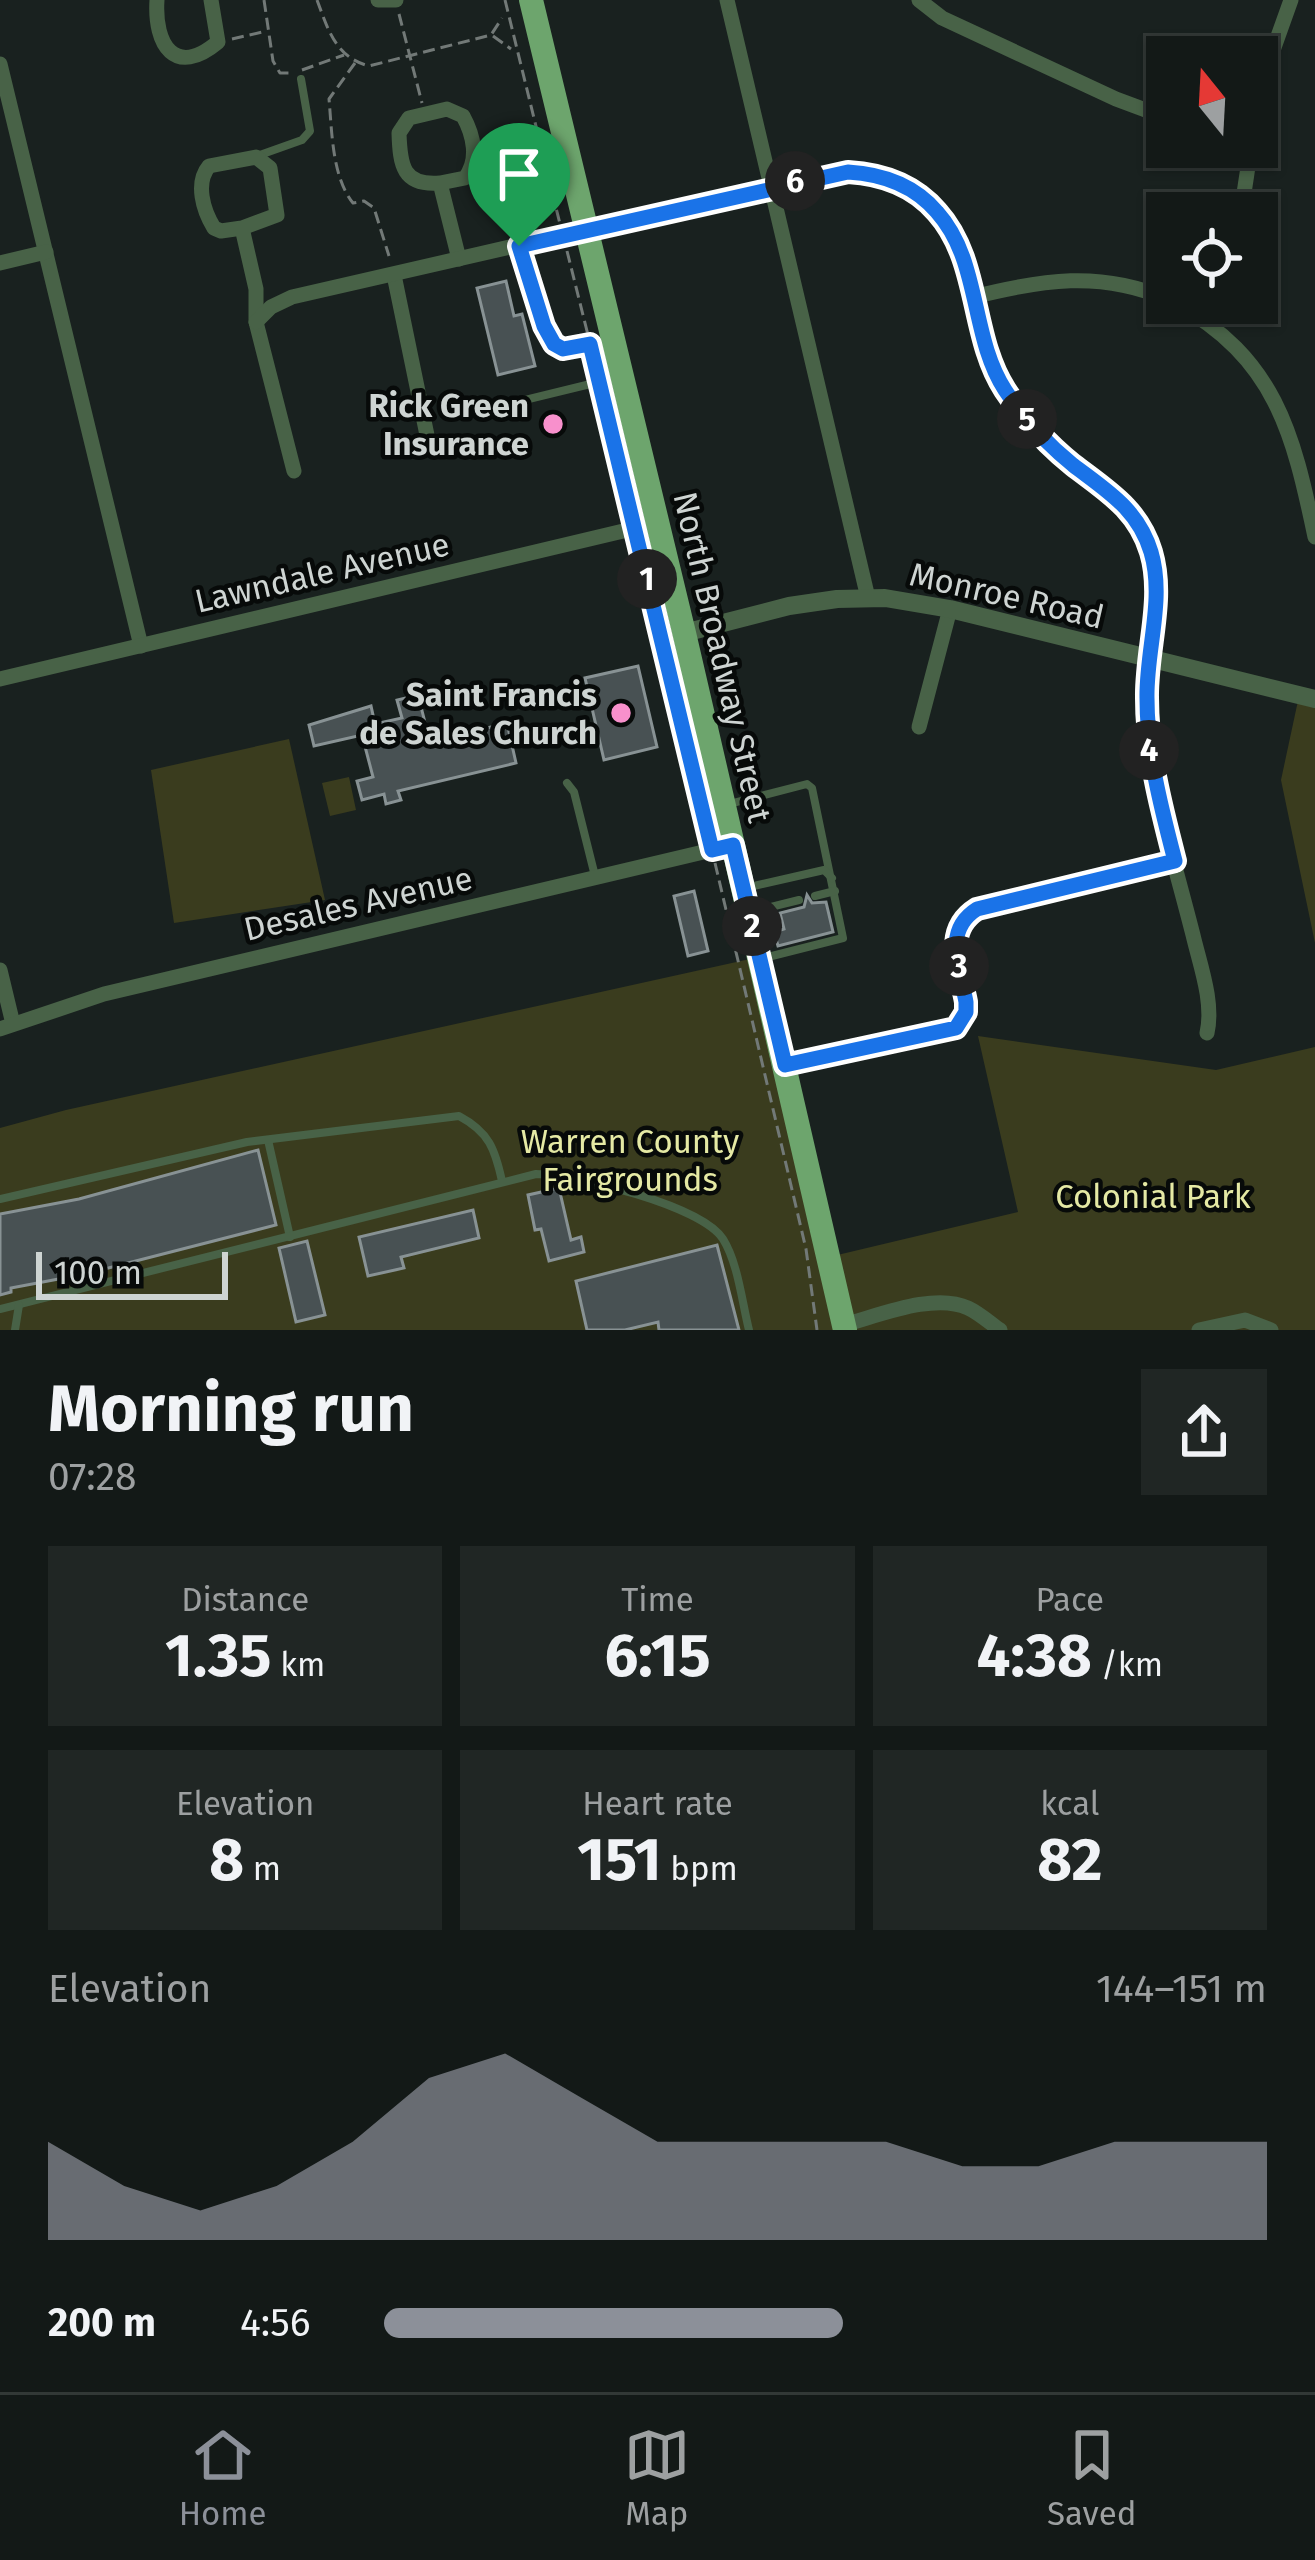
<!DOCTYPE html>
<html lang="en">
<head>
<meta charset="utf-8">
<style>
  body { margin:0; font-family:"Fira Sans",sans-serif; background:#202624; color:#f1f3f6; height:100vh; display:flex; flex-direction:column; font-size:45px; white-space:nowrap }
  * { box-sizing:border-box; margin:0 }
  p { font-size:39px; color:#9da0a1 }
  .icon { flex:none; width:66px; height:66px; fill:none; stroke:currentColor; stroke-width:2; stroke-linecap:round; stroke-linejoin:round }
  .map { position:relative; height:1330px; overflow:hidden }
  .side { display:flex; flex-direction:column; background:#131917; flex:1 }
  .side>* { flex:none }
  .needle { width:78px; rotate:342deg }
  .controls { position:absolute; left:1146px; top:36px; display:grid; gap:24px }
  .controls a { display:grid; place-items:center; width:132px; height:132px; border-radius:0px; background:#131917; box-shadow:0 3px 9px #0004,0 0 0 3px #323836; font-size:60px }
  .scale { position:absolute; left:36px; bottom:30px; width:192px; box-sizing:border-box; padding-left:12px; border:6px solid #ced4d2; border-top:0; font-size:33px; line-height:42px; white-space:nowrap; color:#ced4d2; -webkit-text-stroke:9px #070a09; paint-order:stroke }
  .pin { position:absolute; display:grid; place-items:center; width:102px; height:102px; color:#fff; margin:-123px -51px; border-radius:50% 50% 50% 0; rotate:-45deg; box-shadow:0 0 12px #0007 }
  .pin .icon { rotate:45deg }
  .km { position:absolute; width:60px; height:60px; margin:-30px; border-radius:50%; background:#222; color:#fff; font-size:33px; line-height:60px; text-align:center }
  .round { display:grid; place-items:center; flex:none; width:126px; height:126px; border-radius:0px; background:#202624 }
  .overview { display:flex; align-items:center; justify-content:space-between; height:204px; padding:0 48px }
  h1 { font-size:66px; font-weight:700; line-height:90px }
  .stats { display:grid; grid-template-columns:repeat(3,1fr); gap:18px; height:204px; padding:12px 48px }
  .stats div { display:grid; align-content:center; border-radius:0px; background:#202624; text-align:center }
  .stats b { font-size:60px; font-weight:700 }
  .stats small { font-size:33px; font-weight:400 }
  .stats p { font-size:33px }
  .chart { height:336px; padding:24px 48px }
  .chart p { display:flex; justify-content:space-between }
  .chart svg { width:100%; height:216px; margin-top:12px; fill:#8c9099; opacity:.7 }
  ul { padding:0 48px; list-style:none; font-size:39px }
  li { display:grid; grid-template-columns:192px 144px 1fr; align-items:center; height:90px }
  li i { height:30px; border-radius:15px; background:#8c9099 }
  .menu { display:flex; justify-content:space-around; align-items:center; height:168px; border-top:3px solid #323836; background:#131917; font-size:33px; color:#9da0a1 }
  .menu a { display:grid; justify-items:center; gap:6px }
  .menu .current { color:#8c9099 }
  .map>svg:first-child { display:block }
  .green { fill:#3a3c1e }
  .building { fill:#485153; stroke:#889294; stroke-width:3 }
  .lines { fill:none; stroke-linecap:round; stroke-linejoin:round }
  .path { stroke:#727977; stroke-width:3; stroke-dasharray:12 6; stroke-linecap:butt }
  .service { stroke:#486247; stroke-width:8 }
  .minor { stroke:#486247; stroke-width:15 }
  .tertiary { stroke:#486247; stroke-width:18 }
  .primary { stroke:#6da56d; stroke-width:24 }
  .route-casing { stroke:#fff; stroke-width:24 }
  .route { stroke:#1a73e8; stroke-width:15 }
  .poi-dot { fill:#f890cc; stroke:#070a09; stroke-width:4.5 }
  .labels { text-anchor:middle; stroke-width:9; stroke-linejoin:round; paint-order:stroke }
  .poi-label { font-size:33px; font-weight:bold; fill:#ced4d2; stroke:#070a09; text-anchor:end }
  .street-label { font-size:33px; fill:#ced4d2; stroke:#070a09 }
  .park-label { font-size:33px; fill:#e5e9a4; stroke:#070a09 }
</style>
</head>
<body>
<div class="map">
<svg width="1315" height="1330" viewBox="0 0 1315 1330">
  <rect width="100%" height="100%" fill="#19211f"/>
  <g class="green">
    <path d="M 1299,696 L 1315,699 L 1315,943 L 1281,780 Z"/>
    <path d="M 289,739 L 325,900 L 174,923 L 151,770 Z"/>
    <path d="M 349,777 L 356,810 L 330,816 L 322,783 Z"/>
    <path d="M 759,957 L 829,1257 L 1018,1212 L 978,1036 L 1216,1070 L 1315,1047 L 1315,1330 L 0,1330 L 0,1128 L 66,1110 Z"/>
  </g>
  <g class="building">
    <path d="M 506,281 L 514,316 L 522,314 L 535,366 L 498,375 L 477,288 Z"/>
    <path d="M 638,666 L 657,747 L 604,760 L 585,678 Z"/>
    <path d="M 418,695 L 430,742 L 507,723 L 516,763 L 398,791 L 401,800 L 386,804 L 384,794 L 362,800 L 357,781 L 373,777 L 362,735 L 314,746 L 309,725 L 371,706 L 375,724 L 402,718 L 397,700 Z"/>
    <path d="M 694,891 L 708,951 L 688,956 L 674,896 Z"/>
    <path d="M 807,895 L 812,903 L 826,902 L 833,932 L 778,946 L 774,932 L 784,929 L 780,913 L 804,907 Z"/>
    <path d="M 258,1150 L 276,1225 L 85,1274 L 11,1288 L 11,1292 L 0,1295 L 0,1214 L 79,1199 Z"/>
    <path d="M 559,1188 L 571,1240 L 581,1237 L 584,1252 L 549,1261 L 541,1229 L 535,1230 L 528,1195 Z"/>
    <path d="M 473,1210 L 479,1238 L 401,1257 L 404,1268 L 368,1276 L 359,1237 Z"/>
    <path d="M 307,1241 L 325,1315 L 296,1322 L 279,1248 Z"/>
    <path d="M 717,1245 L 739,1330 L 659,1330 L 658,1322 L 625,1330 L 587,1330 L 576,1281 Z"/>
  </g>
  <g class="lines">
    <g class="path">
      <path d="M 264,0 L 273,61 L 280,73 L 293,73"/>
      <path d="M 317,0 C 328,29 335,57 369,66 L 491,35 L 502,18"/>
      <path d="M 505,0 L 560,224"/>
      <path d="M 399,14 L 422,103"/>
      <path d="M 493,36 L 511,49"/>
      <path d="M 232,39 L 267,31"/>
      <path d="M 355,63 L 329,99 C 332,132 332,177 353,203 L 364,201 L 374,208 L 389,256"/>
      <path d="M 302,70 L 344,55"/>
      <path d="M 567,251 L 588,335"/>
      <path d="M 601,391 L 632,515"/>
      <path d="M 638,542 L 709,836"/>
      <path d="M 715,863 L 806,1249 L 817,1330"/>
    </g>
    <g class="service">
      <path d="M 257,156 L 302,140 L 310,131 L 301,79"/>
      <path d="M 519,246 L 554,344 L 563,349 L 606,341"/>
      <path d="M 508,404 L 615,378"/>
      <path d="M 567,783 L 574,792 L 595,876"/>
      <path d="M 725,805 L 807,784 L 812,788 L 843,938 L 764,958"/>
      <path d="M 745,888 L 824,870 L 832,878"/>
      <path d="M 815,896 L 835,891"/>
      <path d="M 750,912 L 799,900"/>
      <path d="M 268,1140 L 290,1237"/>
      <path d="M 0,1199 L 247,1142 L 459,1116 C 489,1132 495,1149 502,1181"/>
      <path d="M 0,1309 L 536,1174 C 576,1175 701,1205 723,1239 C 738,1263 742,1302 749,1330"/>
      <path d="M 15,1330 L 19,1305"/>
    </g>
    <g class="minor">
      <path d="M 157,0 C 154,45 175,78 218,42 L 211,0"/>
      <path d="M 378,0 L 396,0"/>
      <path d="M 727,0 L 868,598"/>
      <path d="M 919,0 L 942,18 L 1116,99 L 1167,118"/>
      <path d="M 0,64 L 141,646"/>
      <path d="M 1257,109 L 1266,70 L 1291,0"/>
      <path d="M 440,183 C 403,186 400,166 399,133 L 409,118 L 447,109 L 463,116 C 474,136 479,160 465,178 L 440,183 L 459,259"/>
      <path d="M 1241,213 L 1251,147"/>
      <path d="M 242,228 L 221,231 L 214,228 C 203,210 195,183 209,166 L 256,157 L 270,168 L 277,215 L 242,228 L 256,289 L 256,322 L 294,471"/>
      <path d="M 0,263 L 46,252"/>
      <path d="M 394,275 L 428,440"/>
      <path d="M 973,297 C 1041,280 1100,270 1167,299"/>
      <path d="M 1175,303 C 1275,358 1293,432 1315,537"/>
      <path d="M 256,322 L 271,307 L 292,297 L 820,176 C 860,170 899,174 930,204 C 981,252 968,331 1004,388 C 1022,417 1045,441 1071,463 C 1103,489 1135,506 1149,548 C 1170,608 1139,690 1150,757 C 1160,817 1178,876 1193,935 C 1200,965 1214,1002 1207,1033"/>
      <path d="M 0,679 L 657,523"/>
      <path d="M 919,727 L 950,609"/>
      <path d="M 0,970 L 13,1024"/>
      <path d="M 0,1029 L 104,994 L 733,845"/>
      <path d="M 785,1065 L 956,1027 L 966,1012 L 966,1002 C 960,970 942,930 977,909 L 1175,861"/>
      <path d="M 843,1325 C 878,1316 934,1292 968,1308 C 979,1313 990,1323 1000,1330"/>
      <path d="M 1199,1330 L 1245,1320 L 1271,1330"/>
    </g>
    <path class="tertiary" d="M 684,633 L 789,606 L 837,599 L 885,598 L 950,609 L 1315,699"/>
    <path class="primary" d="M 531,0 L 684,633 L 845,1330"/>
  </g>
  <g class="lines">
    <defs>
      <path id="route" d="M 848,172 C 883,174 914,185 937,212 C 981,261 970,336 1005,390 C 1024,419 1047,444 1073,465 C 1107,491 1138,509 1151,552 C 1165,599 1146,650 1147,698 C 1147,754 1161,807 1175,861 L 977,909 C 942,931 960,969 966,1002 L 966,1012 L 956,1028 L 785,1065 L 733,845 L 712,850 L 590,344 L 563,349 L 554,344 L 544,326 L 519,246 Z"/>
    </defs>
    <use href="#route" class="route-casing"/>
    <use href="#route" class="route"/>
  </g>
  <g class="poi-dot">
    <circle cx="553" cy="424" r="12"/>
    <circle cx="621" cy="713" r="12"/>
  </g>
  <g class="labels">
    <g class="poi-label">
      <text x="529" y="417">Rick Green<tspan x="529" dy="38">Insurance</tspan></text>
      <text x="597" y="706">Saint Francis<tspan x="597" dy="38">de Sales Church</tspan></text>
    </g>
    <g class="street-label">
      <text transform="translate(322 572) rotate(-13)" y="12">Lawndale Avenue</text>
      <text transform="translate(1007 595) rotate(13)" y="12">Monroe Road</text>
      <text transform="translate(723 657) rotate(77)" y="12">North Broadway Street</text>
      <text transform="translate(358 903) rotate(-13)" y="12">Desales Avenue</text>
    </g>
    <g class="park-label">
      <text x="630" y="1153">Warren County<tspan x="630" dy="38">Fairgrounds</tspan></text>
      <text x="1153" y="1208">Colonial Park</text>
    </g>
  </g>
</svg>
<div class="controls">
<a><svg class="needle" viewBox="-14 -14 28 28"><path d="M0-13l5 13h-10z" fill="#e53935"/><path d="M0 13l5-13h-10z" fill="#9da0a1"/></svg></a>
<a><svg class="icon" aria-label="locate" viewBox="0 0 24 24"><circle cx="12" cy="12" r="6"/><path d="M12 2v4M12 18v4M2 12h4M18 12h4"/></svg></a>
</div>
<div class="scale">100 m</div>
<div class="pin" style="left:519px;top:246px;background:#1e9e55"><svg class="icon" aria-label="arrive" viewBox="0 0 24 24"><path d="M6 21V4h12l-3 4 3 4H6"/></svg></div>
<b class="km" style="left:647px;top:579px">1</b>
<b class="km" style="left:752px;top:926px">2</b>
<b class="km" style="left:959px;top:966px">3</b>
<b class="km" style="left:1149px;top:750px">4</b>
<b class="km" style="left:1027px;top:419px">5</b>
<b class="km" style="left:795px;top:181px">6</b>
</div>
<section class="side">
<div class="overview"><div><h1>Morning run</h1><p>07:28</p></div><a class="round"><svg class="icon" aria-label="share" viewBox="0 0 24 24"><path d="M12 15V3M7 8l5-5 5 5M5 13v7h14v-7"/></svg></a></div>
<div class="stats">
<div><p>Distance</p><b>1.35<small> km</small></b></div>
<div><p>Time</p><b>6:15</b></div>
<div><p>Pace</p><b>4:38<small> /km</small></b></div>
</div>
<div class="stats">
<div><p>Elevation</p><b>8<small> m</small></b></div>
<div><p>Heart rate</p><b>151<small> bpm</small></b></div>
<div><p>kcal</p><b>82</b></div>
</div>
<div class="chart"><p><span>Elevation</span>144–151 m</p>
<svg viewBox="0 0 160 44" preserveAspectRatio="none"><path d="M0 44V24L10 33L20 38L30 33L40 24L50 11L60 6L70 15L80 24L90 24L100 24L110 24L120 29L130 29L140 24L150 24L160 24V44z"/></svg>
</div>
<ul>
<li><b>200 m</b>4:56<i style="width:52%"></i></li>
</ul>
</section>
<nav class="menu">
<a class="current"><svg class="icon" aria-label="home" viewBox="0 0 24 24"><path d="M3 11l9-7 9 7M6 9v11h12V9"/></svg>Home</a>
<a><svg class="icon" aria-label="map" viewBox="0 0 24 24"><path d="M3 6l6-2 6 2 6-2v14l-6 2-6-2-6 2zM9 4v14M15 6v14"/></svg>Map</a>
<a><svg class="icon" aria-label="saved" viewBox="0 0 24 24"><path d="M7 4h10v16l-5-4-5 4z"/></svg>Saved</a>
</nav>
</body>
</html>
